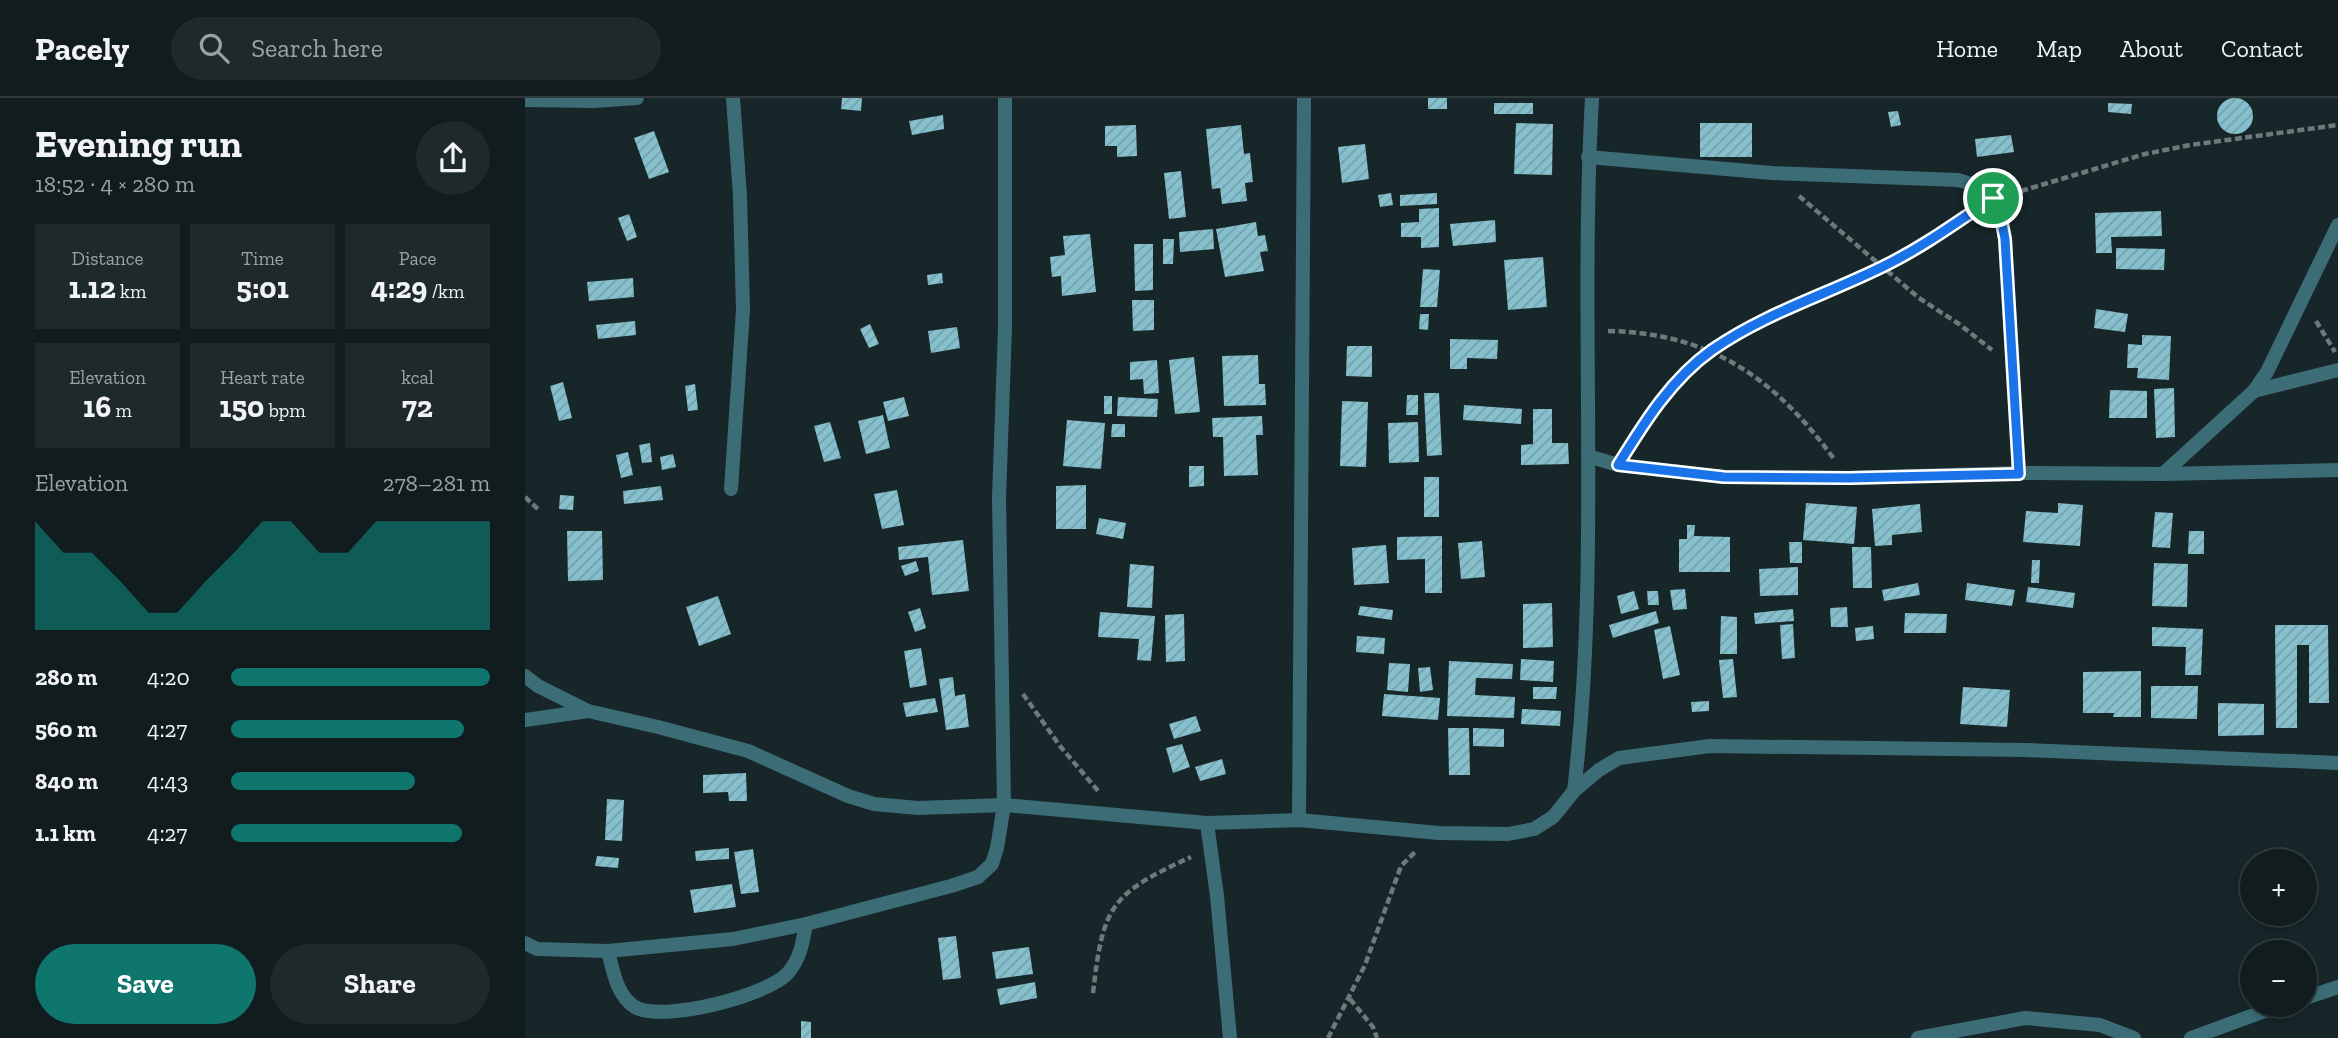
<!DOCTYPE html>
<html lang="en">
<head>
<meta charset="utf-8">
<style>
  body { margin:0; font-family:"Zilla Slab",serif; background:#1e292c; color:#f1f3f6; height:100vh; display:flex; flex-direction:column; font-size:26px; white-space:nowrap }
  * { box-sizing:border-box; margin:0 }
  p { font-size:23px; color:#9ca1a4 }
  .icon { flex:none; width:38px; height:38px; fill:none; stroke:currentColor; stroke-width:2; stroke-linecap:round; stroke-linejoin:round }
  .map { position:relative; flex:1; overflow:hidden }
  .panel { display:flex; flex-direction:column; background:#111c1f; width:525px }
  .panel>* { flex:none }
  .fabs { position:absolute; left:1715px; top:751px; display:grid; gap:14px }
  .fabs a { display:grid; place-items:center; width:77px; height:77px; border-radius:50%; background:#111c1f; box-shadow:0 4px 10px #0003,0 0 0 2px #303a3d; font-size:35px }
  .pin { position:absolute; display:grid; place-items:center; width:60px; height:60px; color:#fff; margin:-30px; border:4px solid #fff; border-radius:50%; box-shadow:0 2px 7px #0007 }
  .round { display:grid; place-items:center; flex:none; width:74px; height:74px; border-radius:37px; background:#1e292c }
  .head { display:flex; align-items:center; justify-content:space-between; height:119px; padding:0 35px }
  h1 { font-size:38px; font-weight:800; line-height:52px }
  .figures { display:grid; grid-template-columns:repeat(3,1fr); gap:10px; height:119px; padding:7px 35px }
  .figures div { display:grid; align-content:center; border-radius:0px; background:#1e292c; text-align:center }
  .figures b { font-size:30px; font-weight:800 }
  .figures small { font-size:19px; font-weight:400 }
  .figures p { font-size:19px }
  .chart { height:196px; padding:14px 35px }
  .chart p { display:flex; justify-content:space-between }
  .chart svg { width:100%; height:126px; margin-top:7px; fill:#0f766e; opacity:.7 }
  .cta { display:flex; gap:14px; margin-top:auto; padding:14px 35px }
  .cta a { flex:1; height:80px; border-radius:42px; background:#0f766e; color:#fff; font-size:28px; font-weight:800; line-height:80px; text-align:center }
  .cta a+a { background:#1e292c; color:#f1f3f6 }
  ul { padding:0 35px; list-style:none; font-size:23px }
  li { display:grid; grid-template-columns:112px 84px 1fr; align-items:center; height:52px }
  li i { height:18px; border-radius:9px; background:#0f766e }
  header { display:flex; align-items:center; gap:42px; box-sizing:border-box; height:98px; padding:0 35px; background:#111c1f; border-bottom:2px solid #303a3d }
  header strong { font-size:33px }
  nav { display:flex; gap:38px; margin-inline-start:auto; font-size:24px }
  .search { width:490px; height:63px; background:#1e292c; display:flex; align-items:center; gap:18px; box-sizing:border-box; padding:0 24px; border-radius:38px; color:#9ca1a4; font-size:26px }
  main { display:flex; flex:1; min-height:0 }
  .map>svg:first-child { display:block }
  .building { fill:url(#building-hatch) }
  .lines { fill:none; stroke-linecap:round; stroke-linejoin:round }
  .path { stroke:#6d7a7c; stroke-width:4.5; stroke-dasharray:7 3.5; stroke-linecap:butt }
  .minor { stroke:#3c6d77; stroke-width:14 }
  .route-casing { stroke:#fff; stroke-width:14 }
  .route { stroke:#1a73e8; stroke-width:9 }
</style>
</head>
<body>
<header>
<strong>Pacely</strong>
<div class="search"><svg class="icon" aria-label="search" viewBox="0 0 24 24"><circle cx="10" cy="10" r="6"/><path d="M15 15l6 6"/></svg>Search here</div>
<nav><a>Home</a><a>Map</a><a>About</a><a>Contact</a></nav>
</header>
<main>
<section class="panel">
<div class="head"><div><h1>Evening run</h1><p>18:52 · 4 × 280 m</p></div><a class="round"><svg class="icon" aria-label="share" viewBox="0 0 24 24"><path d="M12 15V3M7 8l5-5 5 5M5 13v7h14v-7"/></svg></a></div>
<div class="figures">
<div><p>Distance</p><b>1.12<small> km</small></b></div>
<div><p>Time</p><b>5:01</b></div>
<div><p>Pace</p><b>4:29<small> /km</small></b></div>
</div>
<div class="figures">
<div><p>Elevation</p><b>16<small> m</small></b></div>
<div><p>Heart rate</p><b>150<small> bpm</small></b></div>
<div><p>kcal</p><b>72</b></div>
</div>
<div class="chart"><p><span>Elevation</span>278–281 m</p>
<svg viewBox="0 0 160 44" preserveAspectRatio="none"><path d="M0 44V6L10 17L20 17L30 27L40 38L50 38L60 27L70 17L80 6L90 6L100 17L110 17L120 6L130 6L140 6L150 6L160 6V44z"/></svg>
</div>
<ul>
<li><b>280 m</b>4:20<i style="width:100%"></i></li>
<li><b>560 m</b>4:27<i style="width:90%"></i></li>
<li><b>840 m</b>4:43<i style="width:71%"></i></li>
<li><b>1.1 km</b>4:27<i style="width:89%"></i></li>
</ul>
<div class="cta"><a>Save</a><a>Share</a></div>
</section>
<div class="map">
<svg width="1813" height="940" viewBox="0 0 1813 940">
  <defs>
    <pattern id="building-hatch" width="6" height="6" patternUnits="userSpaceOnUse" patternTransform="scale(1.75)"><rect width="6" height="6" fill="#85c0cc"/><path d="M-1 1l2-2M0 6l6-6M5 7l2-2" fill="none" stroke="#74a0aa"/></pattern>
  </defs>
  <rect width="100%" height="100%" fill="#172629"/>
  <g class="building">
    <circle cx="1710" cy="18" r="18"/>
    <path d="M 317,0 L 337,0 L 336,13 L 316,11 Z"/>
    <rect x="903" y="0" width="19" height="11"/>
    <rect x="969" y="5" width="39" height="11"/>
    <path d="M 1583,5 L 1607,6 L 1606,16 L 1583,14 Z"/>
    <path d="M 1373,13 L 1376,27 L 1366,29 L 1363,14 Z"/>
    <path d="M 418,17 L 419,31 L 387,37 L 384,23 Z"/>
    <path d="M 991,25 L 1028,26 L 1027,77 L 989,76 Z"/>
    <rect x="1175" y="25" width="52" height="34"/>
    <path d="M 611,27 L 612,58 L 592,59 L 592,48 L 580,48 L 580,28 Z"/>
    <path d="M 716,27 L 719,56 L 725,55 L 728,84 L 720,85 L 722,103 L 697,106 L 695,90 L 687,91 L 681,31 Z"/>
    <path d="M 129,33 L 144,74 L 124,81 L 109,40 Z"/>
    <path d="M 1486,37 L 1489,54 L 1452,59 L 1450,41 Z"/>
    <path d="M 840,46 L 844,81 L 817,85 L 813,49 Z"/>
    <path d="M 656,73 L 661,119 L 644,121 L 639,75 Z"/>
    <path d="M 866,95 L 868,107 L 855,109 L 853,97 Z"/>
    <path d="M 912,95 L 912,106 L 875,108 L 875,97 Z"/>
    <path d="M 914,110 L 914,149 L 896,150 L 896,139 L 876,139 L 876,125 L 894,124 L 894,111 Z"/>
    <path d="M 1636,113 L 1637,138 L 1586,139 L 1587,155 L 1571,155 L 1570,115 Z"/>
    <path d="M 104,116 L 112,139 L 102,143 L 93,120 Z"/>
    <path d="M 970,122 L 971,144 L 928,148 L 925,126 Z"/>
    <path d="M 731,124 L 733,138 L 740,137 L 743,153 L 735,154 L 739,173 L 700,179 L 691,131 Z"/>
    <path d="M 688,131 L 689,151 L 655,154 L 654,134 Z"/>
    <path d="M 565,136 L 571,194 L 537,198 L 536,178 L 527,179 L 525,159 L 540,157 L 538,138 Z"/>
    <path d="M 638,141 L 649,141 L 648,166 L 638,166 Z"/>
    <path d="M 609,146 L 628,146 L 628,192 L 610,193 Z"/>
    <path d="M 1591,150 L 1640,151 L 1639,172 L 1591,171 Z"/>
    <path d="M 1018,159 L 1022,209 L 983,212 L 979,162 Z"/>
    <path d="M 898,171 L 915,172 L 912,209 L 895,209 Z"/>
    <path d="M 417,175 L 418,185 L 403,187 L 402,177 Z"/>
    <path d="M 108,180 L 109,199 L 64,203 L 62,184 Z"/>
    <path d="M 607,202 L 629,202 L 629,232 L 608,233 Z"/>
    <path d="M 1571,211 L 1603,216 L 1600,234 L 1569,230 Z"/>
    <path d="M 895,216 L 904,216 L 903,232 L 894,231 Z"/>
    <path d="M 110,223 L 111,237 L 73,241 L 71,227 Z"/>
    <path d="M 345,226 L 354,246 L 344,250 L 335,231 Z"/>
    <path d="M 432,229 L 435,250 L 406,255 L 403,233 Z"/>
    <path d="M 1617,237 L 1646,238 L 1644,282 L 1612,280 L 1613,270 L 1602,270 L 1603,246 L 1617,247 Z"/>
    <path d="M 925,241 L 973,242 L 972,261 L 942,260 L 942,271 L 925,271 Z"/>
    <path d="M 822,248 L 847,248 L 847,279 L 821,278 Z"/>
    <path d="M 733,257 L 734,286 L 740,286 L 741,307 L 699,308 L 697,258 Z"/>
    <path d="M 669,259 L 675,314 L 650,316 L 644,262 Z"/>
    <path d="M 632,262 L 634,295 L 619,296 L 618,281 L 605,282 L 605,264 Z"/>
    <path d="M 38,284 L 47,320 L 34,323 L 25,288 Z"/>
    <path d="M 170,286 L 173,312 L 163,313 L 160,288 Z"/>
    <path d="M 1649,290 L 1650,339 L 1631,340 L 1629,291 Z"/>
    <path d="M 1585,292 L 1622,293 L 1622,320 L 1584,320 Z"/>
    <path d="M 899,295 L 914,295 L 917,357 L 902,358 Z"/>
    <path d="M 882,297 L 893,297 L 893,317 L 881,317 Z"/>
    <rect x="579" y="298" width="8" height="18"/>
    <path d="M 379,299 L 384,318 L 363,323 L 358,304 Z"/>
    <path d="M 593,299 L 633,301 L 632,319 L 592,318 Z"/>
    <path d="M 817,303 L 843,304 L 841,369 L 815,368 Z"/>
    <path d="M 939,307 L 997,311 L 996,326 L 938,322 Z"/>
    <path d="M 1008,311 L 1027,311 L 1027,345 L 1043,345 L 1044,366 L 996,367 L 996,347 L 1008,346 Z"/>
    <path d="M 358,317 L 365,350 L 341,356 L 333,323 Z"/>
    <path d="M 737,318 L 738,337 L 731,337 L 733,377 L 699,378 L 698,339 L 688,339 L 687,320 Z"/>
    <path d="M 542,322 L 580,325 L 576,371 L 538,368 Z"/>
    <path d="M 305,324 L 316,360 L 299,364 L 289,328 Z"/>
    <path d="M 893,324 L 894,364 L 864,365 L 863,325 Z"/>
    <path d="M 587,326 L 600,326 L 600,339 L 586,339 Z"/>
    <path d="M 125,345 L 127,364 L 117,365 L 114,347 Z"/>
    <path d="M 103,354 L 108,377 L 96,380 L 91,357 Z"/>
    <path d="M 148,356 L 151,369 L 137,372 L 135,359 Z"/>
    <path d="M 664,368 L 679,368 L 679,388 L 664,389 Z"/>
    <rect x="899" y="379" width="15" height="40"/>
    <path d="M 561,387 L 561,431 L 531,431 L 531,388 Z"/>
    <path d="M 136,388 L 138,402 L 99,406 L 98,393 Z"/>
    <path d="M 372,392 L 379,427 L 357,431 L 349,396 Z"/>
    <path d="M 35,397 L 49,398 L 48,412 L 34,411 Z"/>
    <path d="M 1281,405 L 1332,409 L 1329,446 L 1278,442 Z"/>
    <path d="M 1533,405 L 1558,407 L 1555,448 L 1498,444 L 1501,413 L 1533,415 Z"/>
    <path d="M 1395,406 L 1397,434 L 1367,437 L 1367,447 L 1350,448 L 1347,411 Z"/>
    <path d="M 1630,414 L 1648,415 L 1645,450 L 1627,449 Z"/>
    <path d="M 574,420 L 601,425 L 598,441 L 571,436 Z"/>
    <path d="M 1162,427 L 1170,427 L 1169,438 L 1205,439 L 1205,474 L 1154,474 L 1154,441 L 1162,441 Z"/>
    <path d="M 42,433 L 77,433 L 78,482 L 43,483 Z"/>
    <path d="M 1664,433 L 1679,433 L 1679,456 L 1663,456 Z"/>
    <path d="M 917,438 L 917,495 L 900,495 L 900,461 L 872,462 L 872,439 Z"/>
    <path d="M 438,442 L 444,493 L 407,497 L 403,459 L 374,462 L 373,449 Z"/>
    <path d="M 957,443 L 960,479 L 936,481 L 933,445 Z"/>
    <path d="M 1264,444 L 1277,444 L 1277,465 L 1265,465 Z"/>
    <path d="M 861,447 L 864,485 L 829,487 L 827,450 Z"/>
    <path d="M 1327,449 L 1346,449 L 1347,490 L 1328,490 Z"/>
    <path d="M 1507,462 L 1515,462 L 1514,485 L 1506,485 Z"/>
    <path d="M 391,463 L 394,473 L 380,478 L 376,468 Z"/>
    <path d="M 1629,465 L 1663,466 L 1662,509 L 1627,508 Z"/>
    <path d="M 605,466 L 629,468 L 627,510 L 602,509 Z"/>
    <path d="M 1273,469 L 1273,497 L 1235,498 L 1234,471 Z"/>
    <path d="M 1393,485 L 1395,497 L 1359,503 L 1357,492 Z"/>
    <path d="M 1442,485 L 1490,492 L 1487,508 L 1440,502 Z"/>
    <path d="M 1503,489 L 1550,495 L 1548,510 L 1501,504 Z"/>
    <path d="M 1160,491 L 1162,511 L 1148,512 L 1145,492 Z"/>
    <path d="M 1109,493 L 1114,511 L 1096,516 L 1092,498 Z"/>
    <path d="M 1122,493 L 1133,493 L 1134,507 L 1123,507 Z"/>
    <path d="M 193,498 L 206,536 L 174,548 L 161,509 Z"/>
    <path d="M 1027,505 L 1028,549 L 998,550 L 998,506 Z"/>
    <path d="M 835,508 L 868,512 L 867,522 L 833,517 Z"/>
    <path d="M 1322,509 L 1323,529 L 1306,529 L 1305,510 Z"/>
    <path d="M 395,510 L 401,530 L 390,534 L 383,514 Z"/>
    <path d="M 1268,511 L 1269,523 L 1230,526 L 1229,515 Z"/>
    <path d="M 1131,513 L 1134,525 L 1088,540 L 1084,527 Z"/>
    <path d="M 575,514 L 630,518 L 626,563 L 612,562 L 614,541 L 573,539 Z"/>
    <path d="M 1380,515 L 1422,516 L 1421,535 L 1379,535 Z"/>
    <path d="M 659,516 L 660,563 L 641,564 L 640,517 Z"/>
    <path d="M 1196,518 L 1212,519 L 1212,556 L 1195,556 Z"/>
    <path d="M 1268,526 L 1270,560 L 1257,561 L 1255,527 Z"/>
    <path d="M 1750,527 L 1803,527 L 1804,605 L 1784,605 L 1784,547 L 1772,547 L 1772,630 L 1751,630 Z"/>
    <path d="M 1145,528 L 1155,577 L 1138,581 L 1129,532 Z"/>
    <path d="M 1348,528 L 1349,541 L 1331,543 L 1330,530 Z"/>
    <path d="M 1627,529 L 1678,531 L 1676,577 L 1660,577 L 1661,549 L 1627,548 Z"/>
    <path d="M 832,538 L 860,540 L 859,556 L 831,554 Z"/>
    <path d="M 396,550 L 402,587 L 385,590 L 379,553 Z"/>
    <path d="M 996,561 L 1029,563 L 1028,584 L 995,582 Z"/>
    <path d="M 1208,561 L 1212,599 L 1198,600 L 1194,562 Z"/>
    <path d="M 924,563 L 988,566 L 987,581 L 951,580 L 950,597 L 990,599 L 989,620 L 922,618 Z"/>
    <path d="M 864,565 L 885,566 L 883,594 L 862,592 Z"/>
    <path d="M 905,569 L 908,592 L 895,594 L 893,570 Z"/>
    <path d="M 1616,573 L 1616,619 L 1588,619 L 1589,615 L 1558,615 L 1558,574 Z"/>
    <path d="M 428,579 L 430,598 L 440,596 L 444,629 L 421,632 L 414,581 Z"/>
    <path d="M 1626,588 L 1673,588 L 1672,621 L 1626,620 Z"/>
    <path d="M 1008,589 L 1032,589 L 1031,601 L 1008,601 Z"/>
    <path d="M 1438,589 L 1485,592 L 1482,629 L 1435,626 Z"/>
    <path d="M 859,596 L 915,600 L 913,622 L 857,618 Z"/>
    <path d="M 410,600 L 413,614 L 381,619 L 378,605 Z"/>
    <path d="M 1184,603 L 1184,613 L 1167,614 L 1166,604 Z"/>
    <path d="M 1693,605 L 1739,606 L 1739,637 L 1693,638 Z"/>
    <path d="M 997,611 L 1036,613 L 1035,628 L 996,626 Z"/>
    <path d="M 671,618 L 676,633 L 649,641 L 644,626 Z"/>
    <path d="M 923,630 L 944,630 L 945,677 L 924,677 Z"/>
    <path d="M 948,630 L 979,631 L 979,649 L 948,648 Z"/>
    <path d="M 657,646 L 665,669 L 648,675 L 641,650 Z"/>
    <path d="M 697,661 L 701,676 L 675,683 L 670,669 Z"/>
    <path d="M 221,675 L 222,703 L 204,703 L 203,694 L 178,695 L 178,677 Z"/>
    <path d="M 82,701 L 99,702 L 97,743 L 80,742 Z"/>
    <path d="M 204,750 L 204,761 L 171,763 L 170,753 Z"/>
    <path d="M 228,751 L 234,794 L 216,796 L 209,754 Z"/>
    <path d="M 72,758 L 94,760 L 93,770 L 70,768 Z"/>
    <path d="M 207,786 L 211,809 L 169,815 L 165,792 Z"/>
    <path d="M 431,838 L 436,880 L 418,882 L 413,840 Z"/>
    <path d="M 504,849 L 508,876 L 471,881 L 467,854 Z"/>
    <path d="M 510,884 L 512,900 L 475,907 L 472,891 Z"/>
    <path d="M 276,923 L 286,924 L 286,940 L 276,940 Z"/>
  </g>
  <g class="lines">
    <g class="path">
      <path d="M 1486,96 L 1620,56 L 1665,47 L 1813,27"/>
      <path d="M 1274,98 L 1394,200 L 1434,226 L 1467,252"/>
      <path d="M 1791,223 L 1810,254"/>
      <path d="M 1083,233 C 1185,235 1250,280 1309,361"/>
      <path d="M 1105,348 L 1121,321 L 1151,285 L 1187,252 L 1287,199 L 1357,169 L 1396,149 L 1450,112"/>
      <path d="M 0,399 L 15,413"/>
      <path d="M 498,596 L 535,648 L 574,694"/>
      <path d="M 568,895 C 578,808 585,796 666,759"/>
      <path d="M 825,901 L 848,929 L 852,940"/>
      <path d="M 803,940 L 840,867 L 876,768 L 891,753"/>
    </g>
    <g class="minor">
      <path d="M 0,2 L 69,3 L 112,0"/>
      <path d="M 1063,59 L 1247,75 L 1433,82 C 1469,91 1474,105 1480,141 L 1494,375"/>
      <path d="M 1729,293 L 1813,272"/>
      <path d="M 1063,358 L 1093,367 L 1199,379 L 1323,380 L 1494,375 L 1638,376 L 1813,372"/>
      <path d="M 1638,376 L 1729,293 L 1742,274 L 1813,127"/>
      <path d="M 206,391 L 218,212 L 215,98 L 208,0"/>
      <path d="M 0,578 L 13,588 L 63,613 L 133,629 L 223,653 L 323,698 L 349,706 L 393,710 L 479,707 L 682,725 L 774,722 L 914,735 L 983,736 L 1009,731 L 1028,719 L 1049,693 L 1074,672 L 1094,660 L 1185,648 L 1500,652 L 1813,665"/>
      <path d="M 0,622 L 63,613"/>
      <path d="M 1049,693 C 1076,463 1054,231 1067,0"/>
      <path d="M 774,722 L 779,0"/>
      <path d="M 682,725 L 692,798 L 705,940"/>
      <path d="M 0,845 L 12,851 L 83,853 L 208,841 L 281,826 L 426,788 L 453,779 L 467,766 L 472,750 L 479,707 L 474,400 L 480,230 L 480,0"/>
      <path d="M 83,853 C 88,873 92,898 110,909 C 137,925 242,898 263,875 C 275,861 278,844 281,826"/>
      <path d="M 1780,900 L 1813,889"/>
      <path d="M 1393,940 L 1500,920 L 1575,927 L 1609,940"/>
      <path d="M 1666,940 L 1759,906"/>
    </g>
  </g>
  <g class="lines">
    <defs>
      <path id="route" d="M 1468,100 L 1476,120 L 1480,141 L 1494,376 L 1324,380 L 1199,379 L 1093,367 C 1119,325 1146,281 1187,252 C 1240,215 1303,196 1359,168 C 1398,149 1432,124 1468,100 Z"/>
    </defs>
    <use href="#route" class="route-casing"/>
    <use href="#route" class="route"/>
  </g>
</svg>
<div class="fabs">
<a>+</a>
<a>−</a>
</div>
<div class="pin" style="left:1468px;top:100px;background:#1e9e55"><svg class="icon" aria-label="arrive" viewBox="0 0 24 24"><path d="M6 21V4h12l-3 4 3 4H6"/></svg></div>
</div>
</main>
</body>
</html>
